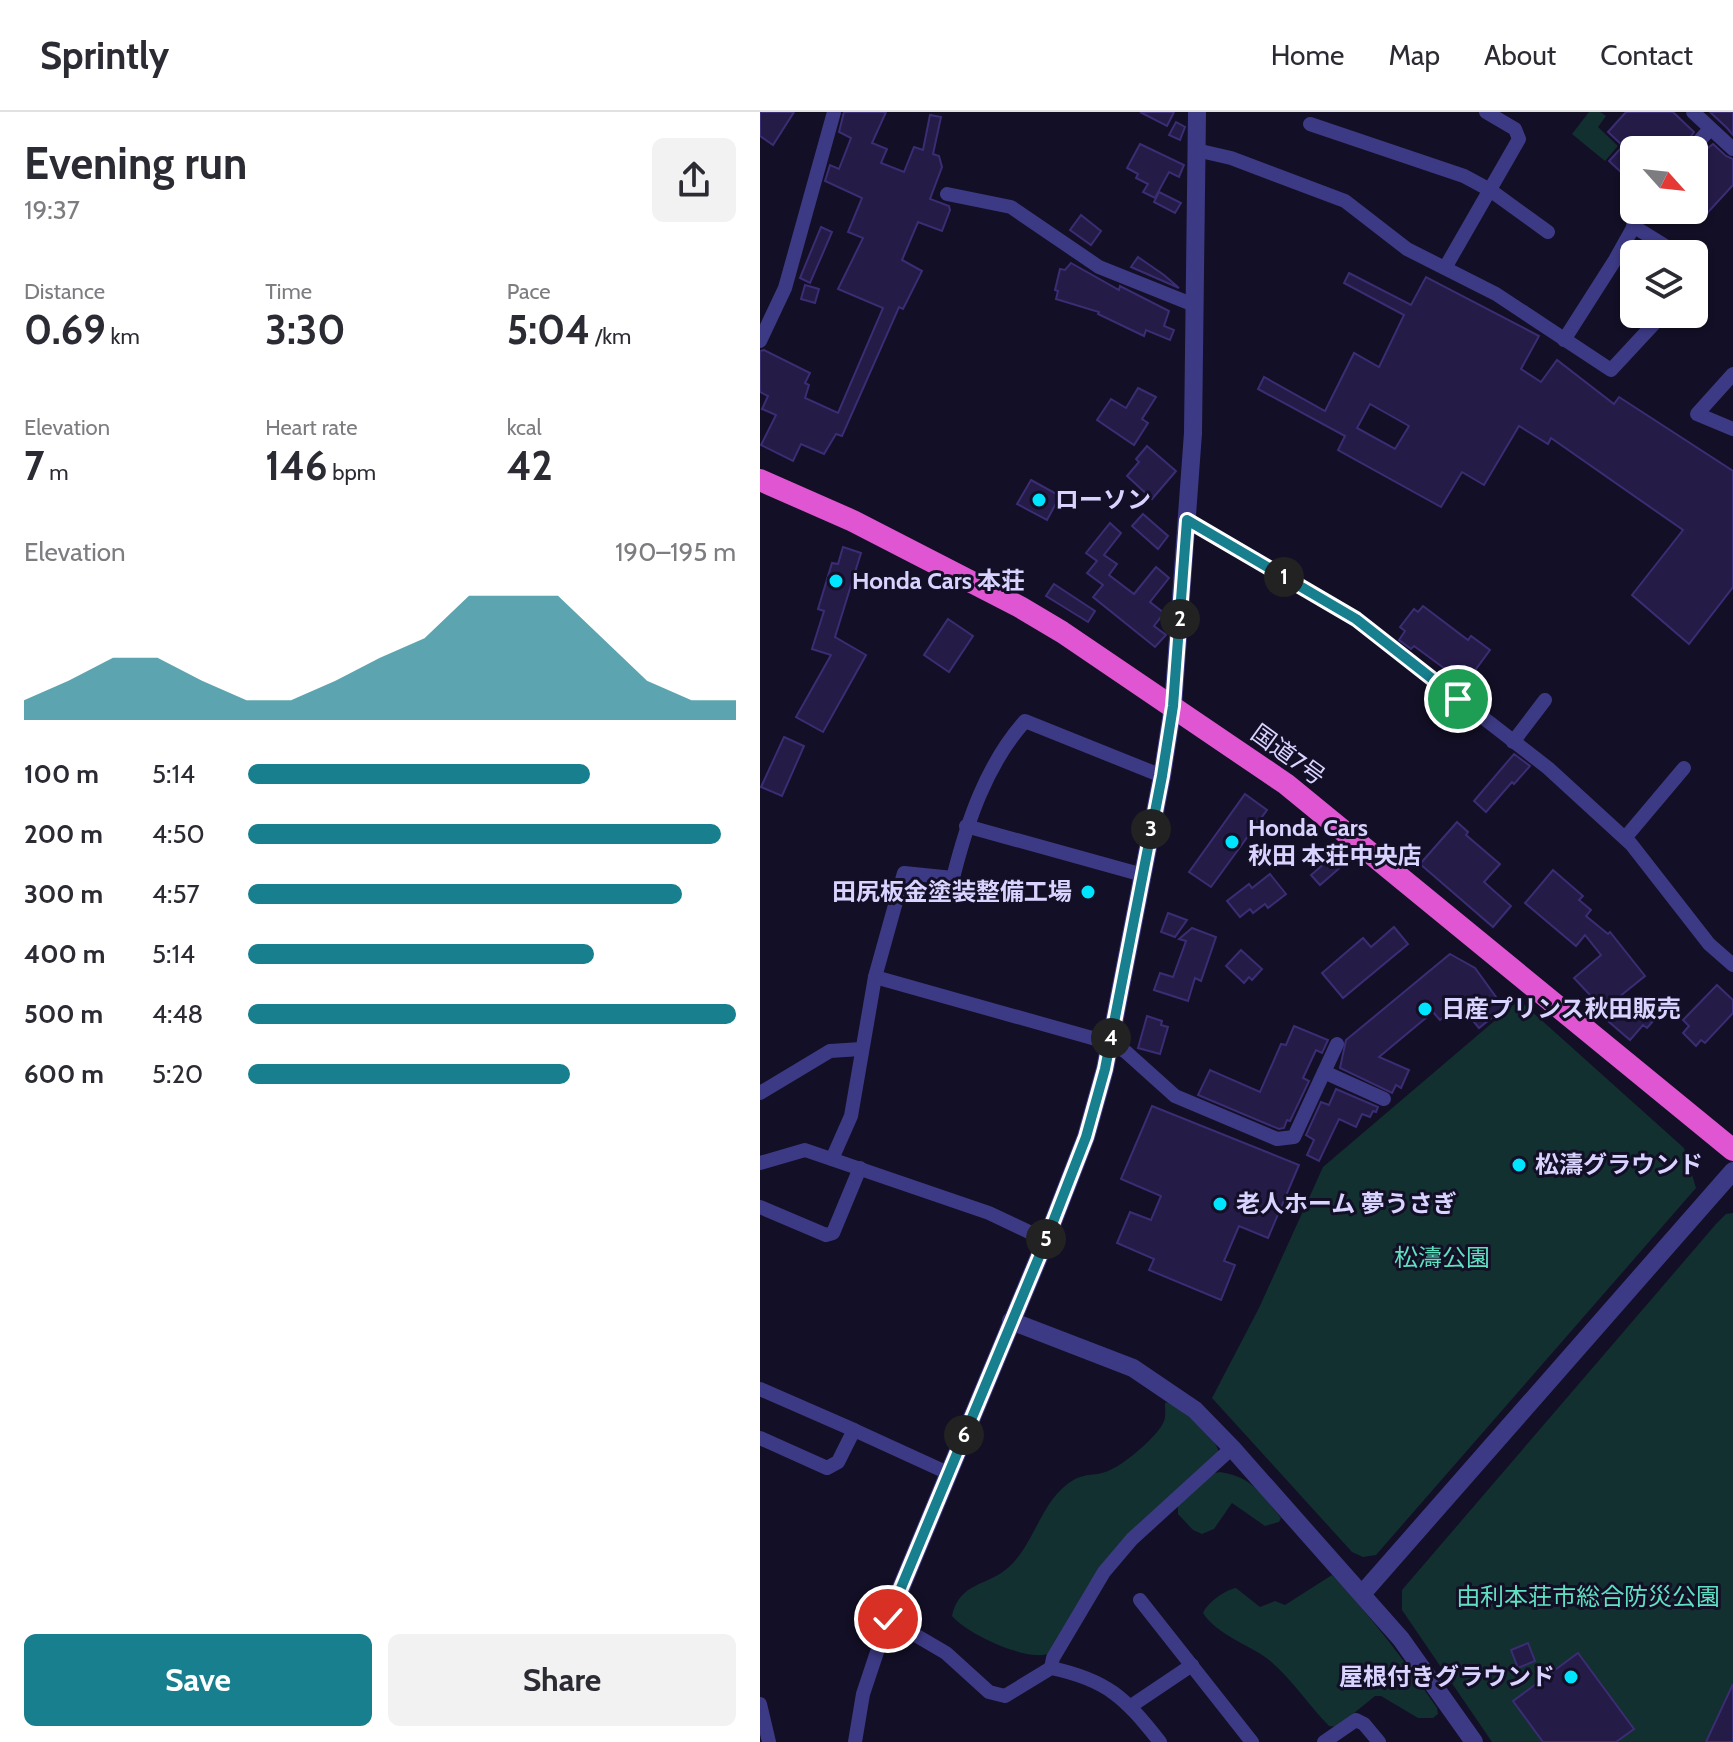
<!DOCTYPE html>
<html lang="en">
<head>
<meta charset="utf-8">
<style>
  body { margin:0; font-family:Cabin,"Noto Sans JP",sans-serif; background:#f2f2f3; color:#2b2b33; height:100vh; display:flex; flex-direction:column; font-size:30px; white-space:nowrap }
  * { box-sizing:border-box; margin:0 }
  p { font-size:26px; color:#7c7c81 }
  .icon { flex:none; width:44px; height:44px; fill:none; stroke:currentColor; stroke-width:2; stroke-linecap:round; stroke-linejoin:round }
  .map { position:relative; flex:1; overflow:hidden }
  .panel { display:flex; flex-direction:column; background:#fff; width:760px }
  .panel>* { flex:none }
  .needle { width:52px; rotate:117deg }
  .fabs { position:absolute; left:860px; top:24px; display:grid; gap:16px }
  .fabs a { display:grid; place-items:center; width:88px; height:88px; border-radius:12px; background:#fff; box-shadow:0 2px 6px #0004; font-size:40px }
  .pin { position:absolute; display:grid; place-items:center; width:68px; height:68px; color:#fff; margin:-34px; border:4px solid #fff; border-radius:50%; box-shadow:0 2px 8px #0007 }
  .km { position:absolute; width:40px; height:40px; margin:-20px; border-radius:50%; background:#222; color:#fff; font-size:22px; line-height:40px; text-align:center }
  .round { display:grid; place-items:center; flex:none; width:84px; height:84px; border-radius:12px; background:#f2f2f3 }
  .headline { display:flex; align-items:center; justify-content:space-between; height:136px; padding:0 24px }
  h1 { font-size:44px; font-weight:800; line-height:60px }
  .stats { display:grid; grid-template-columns:repeat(3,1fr); gap:12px; height:136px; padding:8px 24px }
  .stats div { display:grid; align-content:center }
  .stats b { font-size:40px; font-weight:800 }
  .stats small { font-size:22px; font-weight:400 }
  .stats p { font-size:22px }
  .chart { height:224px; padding:16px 24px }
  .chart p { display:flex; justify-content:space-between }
  .chart svg { width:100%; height:144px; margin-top:8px; fill:#187f8f; opacity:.7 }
  .button { display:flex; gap:16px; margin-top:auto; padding:16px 24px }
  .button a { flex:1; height:92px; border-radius:12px; background:#187f8f; color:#fff; font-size:32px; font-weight:800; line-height:92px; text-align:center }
  .button a+a { background:#f2f2f3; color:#2b2b33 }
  ul { padding:0 24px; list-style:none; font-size:26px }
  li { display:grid; grid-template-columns:128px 96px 1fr; align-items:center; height:60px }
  li i { height:20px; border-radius:10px; background:#187f8f }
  header { display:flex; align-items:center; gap:48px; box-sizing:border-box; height:112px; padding:0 40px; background:#fff; border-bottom:2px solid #e1e1e2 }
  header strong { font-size:38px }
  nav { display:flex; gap:44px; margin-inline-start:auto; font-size:28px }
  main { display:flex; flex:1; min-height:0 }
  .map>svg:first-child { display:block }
  .green { fill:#12302f }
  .building { fill:#241b47; stroke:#3b2d73; stroke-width:2; fill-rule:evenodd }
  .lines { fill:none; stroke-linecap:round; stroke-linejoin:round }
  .minor { stroke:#3d3a85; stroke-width:14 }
  .tertiary { stroke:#3d3a85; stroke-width:18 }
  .trunk { stroke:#e055d1; stroke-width:22 }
  .route-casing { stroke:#fff; stroke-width:16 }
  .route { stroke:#187f8f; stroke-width:10 }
  .poi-dot { fill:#00e5ff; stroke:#130f26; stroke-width:3 }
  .labels { text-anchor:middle; stroke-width:6; stroke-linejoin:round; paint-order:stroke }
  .poi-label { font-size:24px; font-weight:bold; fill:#d9d4ff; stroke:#130f26; text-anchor:start }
  .street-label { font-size:24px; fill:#d9d4ff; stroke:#130f26 }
  .park-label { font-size:24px; fill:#5fe0c0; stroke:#130f26 }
</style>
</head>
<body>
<header>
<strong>Sprintly</strong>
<nav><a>Home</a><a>Map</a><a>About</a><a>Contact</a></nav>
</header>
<main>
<section class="panel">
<div class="headline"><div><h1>Evening run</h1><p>19:37</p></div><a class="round"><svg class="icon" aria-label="share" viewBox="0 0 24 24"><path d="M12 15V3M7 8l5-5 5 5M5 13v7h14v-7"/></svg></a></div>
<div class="stats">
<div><p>Distance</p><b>0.69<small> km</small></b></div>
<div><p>Time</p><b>3:30</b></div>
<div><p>Pace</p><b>5:04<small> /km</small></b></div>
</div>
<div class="stats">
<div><p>Elevation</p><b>7<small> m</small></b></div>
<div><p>Heart rate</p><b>146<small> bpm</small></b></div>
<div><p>kcal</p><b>42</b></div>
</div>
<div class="chart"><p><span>Elevation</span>190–195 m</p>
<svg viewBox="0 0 160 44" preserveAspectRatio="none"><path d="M0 44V38L10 32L20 25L30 25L40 32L50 38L60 38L70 32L80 25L90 19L100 6L110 6L120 6L130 19L140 32L150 38L160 38V44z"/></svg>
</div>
<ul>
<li><b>100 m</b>5:14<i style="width:70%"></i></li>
<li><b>200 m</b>4:50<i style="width:97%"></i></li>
<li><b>300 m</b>4:57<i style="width:89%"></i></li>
<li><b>400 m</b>5:14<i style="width:71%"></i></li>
<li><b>500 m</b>4:48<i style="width:100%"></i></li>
<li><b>600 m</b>5:20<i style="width:66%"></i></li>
</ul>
<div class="button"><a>Save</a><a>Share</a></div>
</section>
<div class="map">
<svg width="973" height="1630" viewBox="0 0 973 1630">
  <rect width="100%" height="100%" fill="#130f26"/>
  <g class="green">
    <path d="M 829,0 L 840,0 L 846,4 L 838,15 L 858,34 L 845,49 L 812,22 Z"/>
    <path d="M 759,888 L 924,1036 L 936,1076 L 616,1443 L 603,1445 L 592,1440 L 452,1286 L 499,1196 L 563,1055 Z"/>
    <path d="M 973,1101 L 973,1630 L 732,1630 L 642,1498 L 642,1478 L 956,1112 L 966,1102 Z"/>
    <path d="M 409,1290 C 425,1302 453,1320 459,1340 L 339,1457 L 288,1542 C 265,1549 207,1522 192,1504 C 199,1470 228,1474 249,1455 C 276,1430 281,1386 315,1367 C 326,1361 340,1364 350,1358 C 365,1352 399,1323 404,1309 C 406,1304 405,1297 405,1291 Z"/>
    <path d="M 460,1360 C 493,1365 501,1382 521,1406 L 519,1410 L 505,1414 L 472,1391 L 454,1417 L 442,1422 L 433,1418 L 418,1402 L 418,1392 L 450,1362 Z"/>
    <path d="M 572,1463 C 611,1504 645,1549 677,1596 L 678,1602 L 673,1606 L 658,1606 L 621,1584 L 615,1584 L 577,1615 L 569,1614 C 548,1593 533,1568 509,1548 C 489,1532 458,1524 443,1501 C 448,1490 465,1478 476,1476 L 500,1495 L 515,1489 L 525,1493 Z"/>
  </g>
  <g class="building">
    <path d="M 0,0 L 34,0 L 13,33 L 0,24 Z"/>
    <path d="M 84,0 L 126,0 L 112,31 L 127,37 L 121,51 L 144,60 L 154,35 L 163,38 L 170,3 L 181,5 L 173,42 L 179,44 L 182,55 L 170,87 L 189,94 L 190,98 L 182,119 L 158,110 L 142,148 L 162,159 L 143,197 L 139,195 L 82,324 L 76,322 L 64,342 L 41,332 L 33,349 L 1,333 L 16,303 L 2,297 L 8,284 L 0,280 L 0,239 L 4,238 L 50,261 L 45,271 L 49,273 L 45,286 L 78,301 L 123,196 L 78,177 L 103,126 L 88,120 L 102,86 L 65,69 L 70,53 L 79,57 L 91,26 L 79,20 Z"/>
    <path d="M 380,0 L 414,0 L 407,14 Z"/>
    <path d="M 866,0 L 913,0 L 934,20 L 921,38 L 874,38 L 874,48 L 862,61 L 849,49 L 863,34 L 848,20 Z"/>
    <path d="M 950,0 L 973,0 L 973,23 L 967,16 Z"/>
    <path d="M 416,10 L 425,15 L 420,28 L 409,23 Z"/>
    <path d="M 380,32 L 424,53 L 419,65 L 409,60 L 395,86 L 383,80 L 388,72 L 376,66 L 378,62 L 367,56 Z"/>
    <path d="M 953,32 L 966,44 L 973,47 L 973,73 L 939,110 L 927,99 L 934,98 L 934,47 Z"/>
    <path d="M 399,80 L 421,91 L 415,101 L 394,90 Z"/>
    <path d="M 321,103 L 341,119 L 331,133 L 310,118 Z"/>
    <path d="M 61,115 L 72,120 L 50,171 L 40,166 Z"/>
    <path d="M 378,145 L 404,163 L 419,176 L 371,155 Z"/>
    <path d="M 311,151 L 359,178 L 360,174 L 409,199 L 404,214 L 414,218 L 410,228 L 386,218 L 384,224 L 338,202 L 339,200 L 296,187 L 298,179 L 295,178 L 300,157 L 305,158 Z"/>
    <path d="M 589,161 L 651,193 L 666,165 L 779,224 L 761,257 L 781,270 L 797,248 L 854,292 L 859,285 L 973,359 L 973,475 L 929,532 L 872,483 L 923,418 L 791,326 L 788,332 L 759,314 L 724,373 L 702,360 L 681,395 L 578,338 L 585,324 L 498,277 L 504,265 L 565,299 L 594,241 L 619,255 L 644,203 L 584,171 ZM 610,292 L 649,314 L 635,337 L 597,316 Z"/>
    <path d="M 45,173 L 59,177 L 55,191 L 41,187 Z"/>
    <path d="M 378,276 L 396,285 L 382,307 L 388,311 L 374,333 L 337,308 L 351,287 L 366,296 Z"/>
    <path d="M 387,334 L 416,359 L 392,387 L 367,364 L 379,350 L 376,347 Z"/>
    <path d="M 271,368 L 300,384 L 287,408 L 257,392 Z"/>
    <path d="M 383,402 L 408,424 L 398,437 L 372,414 Z"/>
    <path d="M 350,411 L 361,421 L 344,443 L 357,452 L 349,463 L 374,482 L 396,455 L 409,466 L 390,490 L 404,501 L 394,514 L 406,523 L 395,535 L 333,485 L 343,473 L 327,461 L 337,449 L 326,441 Z"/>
    <path d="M 83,435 L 101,441 L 75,525 L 106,543 L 63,620 L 36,605 L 71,543 L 52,537 L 64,499 L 58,497 L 72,451 L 78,452 Z"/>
    <path d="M 294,472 L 335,499 L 328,510 L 286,484 Z"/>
    <path d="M 663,494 L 708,528 L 711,524 L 730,538 L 702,576 L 693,569 L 696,565 L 654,534 L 651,537 L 639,528 L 645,519 L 640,515 L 654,497 L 658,500 Z"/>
    <path d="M 188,507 L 213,524 L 189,560 L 164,543 Z"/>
    <path d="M 24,625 L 44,634 L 22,684 L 1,675 Z"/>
    <path d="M 754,642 L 770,654 L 754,672 L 752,670 L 726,700 L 714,689 Z"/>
    <path d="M 485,682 L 507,698 L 451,775 L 429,760 Z"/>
    <path d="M 697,710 L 708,720 L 706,723 L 740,752 L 724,770 L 751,794 L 733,815 L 660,752 Z"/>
    <path d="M 573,744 L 582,754 L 560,773 L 551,763 Z"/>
    <path d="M 793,758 L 823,784 L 819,788 L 831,798 L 826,804 L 848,822 L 850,820 L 885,864 L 859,885 L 877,900 L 882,894 L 894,904 L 894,908 L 887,916 L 883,913 L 870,928 L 848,909 L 851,905 L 814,866 L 841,843 L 825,823 L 816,834 L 765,791 Z"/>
    <path d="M 510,762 L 526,782 L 508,796 L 505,792 L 493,801 L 490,797 L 480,805 L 467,789 L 489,772 L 492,776 Z"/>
    <path d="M 408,801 L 427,808 L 415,825 L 401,820 Z"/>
    <path d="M 634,815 L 648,832 L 583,886 L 562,861 L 603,826 L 611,835 Z"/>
    <path d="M 432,816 L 456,825 L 441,869 L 435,866 L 428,889 L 394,878 L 400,861 L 413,865 L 426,829 L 419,827 Z"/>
    <path d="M 481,838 L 502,857 L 492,868 L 489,865 L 484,871 L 466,854 Z"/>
    <path d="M 690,842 L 715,856 L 744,896 L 719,916 L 699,892 L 680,908 L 673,900 L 619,945 L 649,958 L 641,976 L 636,973 L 632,981 L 580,956 L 586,928 Z"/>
    <path d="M 957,873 L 973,888 L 973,901 L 945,931 L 941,928 L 936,934 L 923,921 L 929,914 L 923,908 Z"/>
    <path d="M 387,904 L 402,909 L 401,913 L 408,915 L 400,942 L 378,936 Z"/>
    <path d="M 534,914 L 568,928 L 562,941 L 556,938 L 543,966 L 549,969 L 530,1009 L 527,1008 L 524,1016 L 519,1017 L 438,983 L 450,958 L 500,980 L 521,932 L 526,933 Z"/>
    <path d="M 576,977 L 618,995 L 616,1000 L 613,999 L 610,1005 L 602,1002 L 596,1015 L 579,1007 L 559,1049 L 547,1043 L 554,1028 L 546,1023 L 561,990 L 569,993 Z"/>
    <path d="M 392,994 L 539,1053 L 508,1126 L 479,1114 L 464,1149 L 475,1153 L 461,1188 L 389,1158 L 394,1147 L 357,1131 L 370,1100 L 391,1108 L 401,1084 L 361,1067 Z"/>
    <path d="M 768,1531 L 775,1549 L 758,1556 L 751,1538 Z"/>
    <path d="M 818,1541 L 874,1617 L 856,1630 L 783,1630 L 753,1589 Z"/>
    <path d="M 973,1572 L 973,1630 L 946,1630 Z"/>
  </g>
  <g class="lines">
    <g class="minor">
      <path d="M 933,0 L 973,37"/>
      <path d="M 550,12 L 704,64 L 730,78 L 788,120"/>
      <path d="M 436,38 L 471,46 L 585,89 L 647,137 L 736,182 L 851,258 L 903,202"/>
      <path d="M 931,38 L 950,17"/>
      <path d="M 187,82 L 251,95 L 339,155 L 434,193"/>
      <path d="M 873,114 L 918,142"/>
      <path d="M 934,154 L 941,161 L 934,168"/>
      <path d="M 685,156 L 759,27 L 755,17 L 726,0"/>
      <path d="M 804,228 L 855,148 L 883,98"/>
      <path d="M 0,229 L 25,176 L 74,0"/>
      <path d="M 973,262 L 937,302 L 973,317"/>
      <path d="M 427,408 L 596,507 L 788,656 L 871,732 L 949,832 L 973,853"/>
      <path d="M 753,630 L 785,588"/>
      <path d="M 206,714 L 383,763"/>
      <path d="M 865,726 L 924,656"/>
      <path d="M 115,865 L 350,931 L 366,940 L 415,984 L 517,1027 L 534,1025 L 577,932"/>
      <path d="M 564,960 L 624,987"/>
      <path d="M 0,981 L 70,939 L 101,937"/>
      <path d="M 72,1047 L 91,1004 L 115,865 L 144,761 L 193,766 C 207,710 226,653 265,609 L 402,664"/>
      <path d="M 0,1051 L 45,1038 L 229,1101 L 286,1128"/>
      <path d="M 0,1095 L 66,1123 L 73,1121 L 100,1056"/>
      <path d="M 0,1277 L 94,1318"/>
      <path d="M 0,1326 L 67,1356 L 78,1350 L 94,1318 L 188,1361"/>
      <path d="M 380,1488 L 492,1630"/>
      <path d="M 291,1556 L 293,1546 L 344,1460 L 372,1427 L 472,1336"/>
      <path d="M 0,1592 L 9,1630"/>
      <path d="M 371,1594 L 432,1553"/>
      <path d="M 95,1630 L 103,1582 L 128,1507 L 186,1541 L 229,1580 L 245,1584 L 291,1556 C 348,1568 365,1586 400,1630"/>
      <path d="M 564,1630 L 596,1608 L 604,1612 L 619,1630"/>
    </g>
    <g class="tertiary">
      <path d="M 251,1209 L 373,1256 L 435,1298 L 472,1336 L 641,1527 L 714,1630"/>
      <path d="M 602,1482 L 973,1059"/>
      <path d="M 128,1507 L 286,1128 L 326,1025 L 345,957 L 402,664 L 413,594 L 433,321 L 437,0"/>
    </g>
    <path class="trunk" d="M 0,368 L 93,409 L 260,495 L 302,520 L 526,672 L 973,1038"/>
  </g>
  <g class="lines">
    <defs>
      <path id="route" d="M 128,1507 L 286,1128 L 326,1025 L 345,957 L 402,664 L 413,594 L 427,408 L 596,507 L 698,587"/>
    </defs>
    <use href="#route" class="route-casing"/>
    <use href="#route" class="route"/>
  </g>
  <g class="poi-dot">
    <circle cx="279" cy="388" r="8"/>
    <circle cx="76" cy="469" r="8"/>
    <circle cx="472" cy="730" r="8"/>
    <circle cx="328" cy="780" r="8"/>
    <circle cx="665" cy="897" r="8"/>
    <circle cx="759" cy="1053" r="8"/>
    <circle cx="460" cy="1092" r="8"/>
    <circle cx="811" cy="1565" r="8"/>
  </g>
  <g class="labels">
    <g class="poi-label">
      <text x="295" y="396">ローソン</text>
      <text x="92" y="477">Honda Cars 本荘</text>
      <text x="488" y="724">Honda Cars<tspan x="488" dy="28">秋田 本荘中央店</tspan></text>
      <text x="312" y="788" text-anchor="end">田尻板金塗装整備工場</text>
      <text x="681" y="905">日産プリンス秋田販売</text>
      <text x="775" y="1061">松濤グラウンド</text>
      <text x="476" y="1100">老人ホーム 夢うさぎ</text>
      <text x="795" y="1573" text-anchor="end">屋根付きグラウンド</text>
    </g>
    <g class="street-label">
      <text transform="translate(528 643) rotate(36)" y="8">国道7号</text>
    </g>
    <g class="park-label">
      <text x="682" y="1154">松濤公園</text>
      <text x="828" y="1493">由利本荘市総合防災公園</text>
    </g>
  </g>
</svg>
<div class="fabs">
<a><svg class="needle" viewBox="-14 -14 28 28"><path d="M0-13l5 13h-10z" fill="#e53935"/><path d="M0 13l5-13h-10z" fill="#7c7c81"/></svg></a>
<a><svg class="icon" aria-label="layers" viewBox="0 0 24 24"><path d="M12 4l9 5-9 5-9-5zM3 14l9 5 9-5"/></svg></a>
</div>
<div class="pin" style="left:698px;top:587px;background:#1e9e55"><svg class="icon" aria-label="arrive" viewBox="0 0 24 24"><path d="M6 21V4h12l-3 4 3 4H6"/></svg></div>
<div class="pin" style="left:128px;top:1507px;background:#d93025"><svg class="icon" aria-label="check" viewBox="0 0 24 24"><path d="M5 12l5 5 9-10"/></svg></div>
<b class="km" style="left:524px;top:465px">1</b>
<b class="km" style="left:420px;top:507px">2</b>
<b class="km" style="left:391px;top:717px">3</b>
<b class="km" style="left:351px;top:926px">4</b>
<b class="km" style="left:286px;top:1127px">5</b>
<b class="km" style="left:204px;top:1323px">6</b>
</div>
</main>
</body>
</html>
